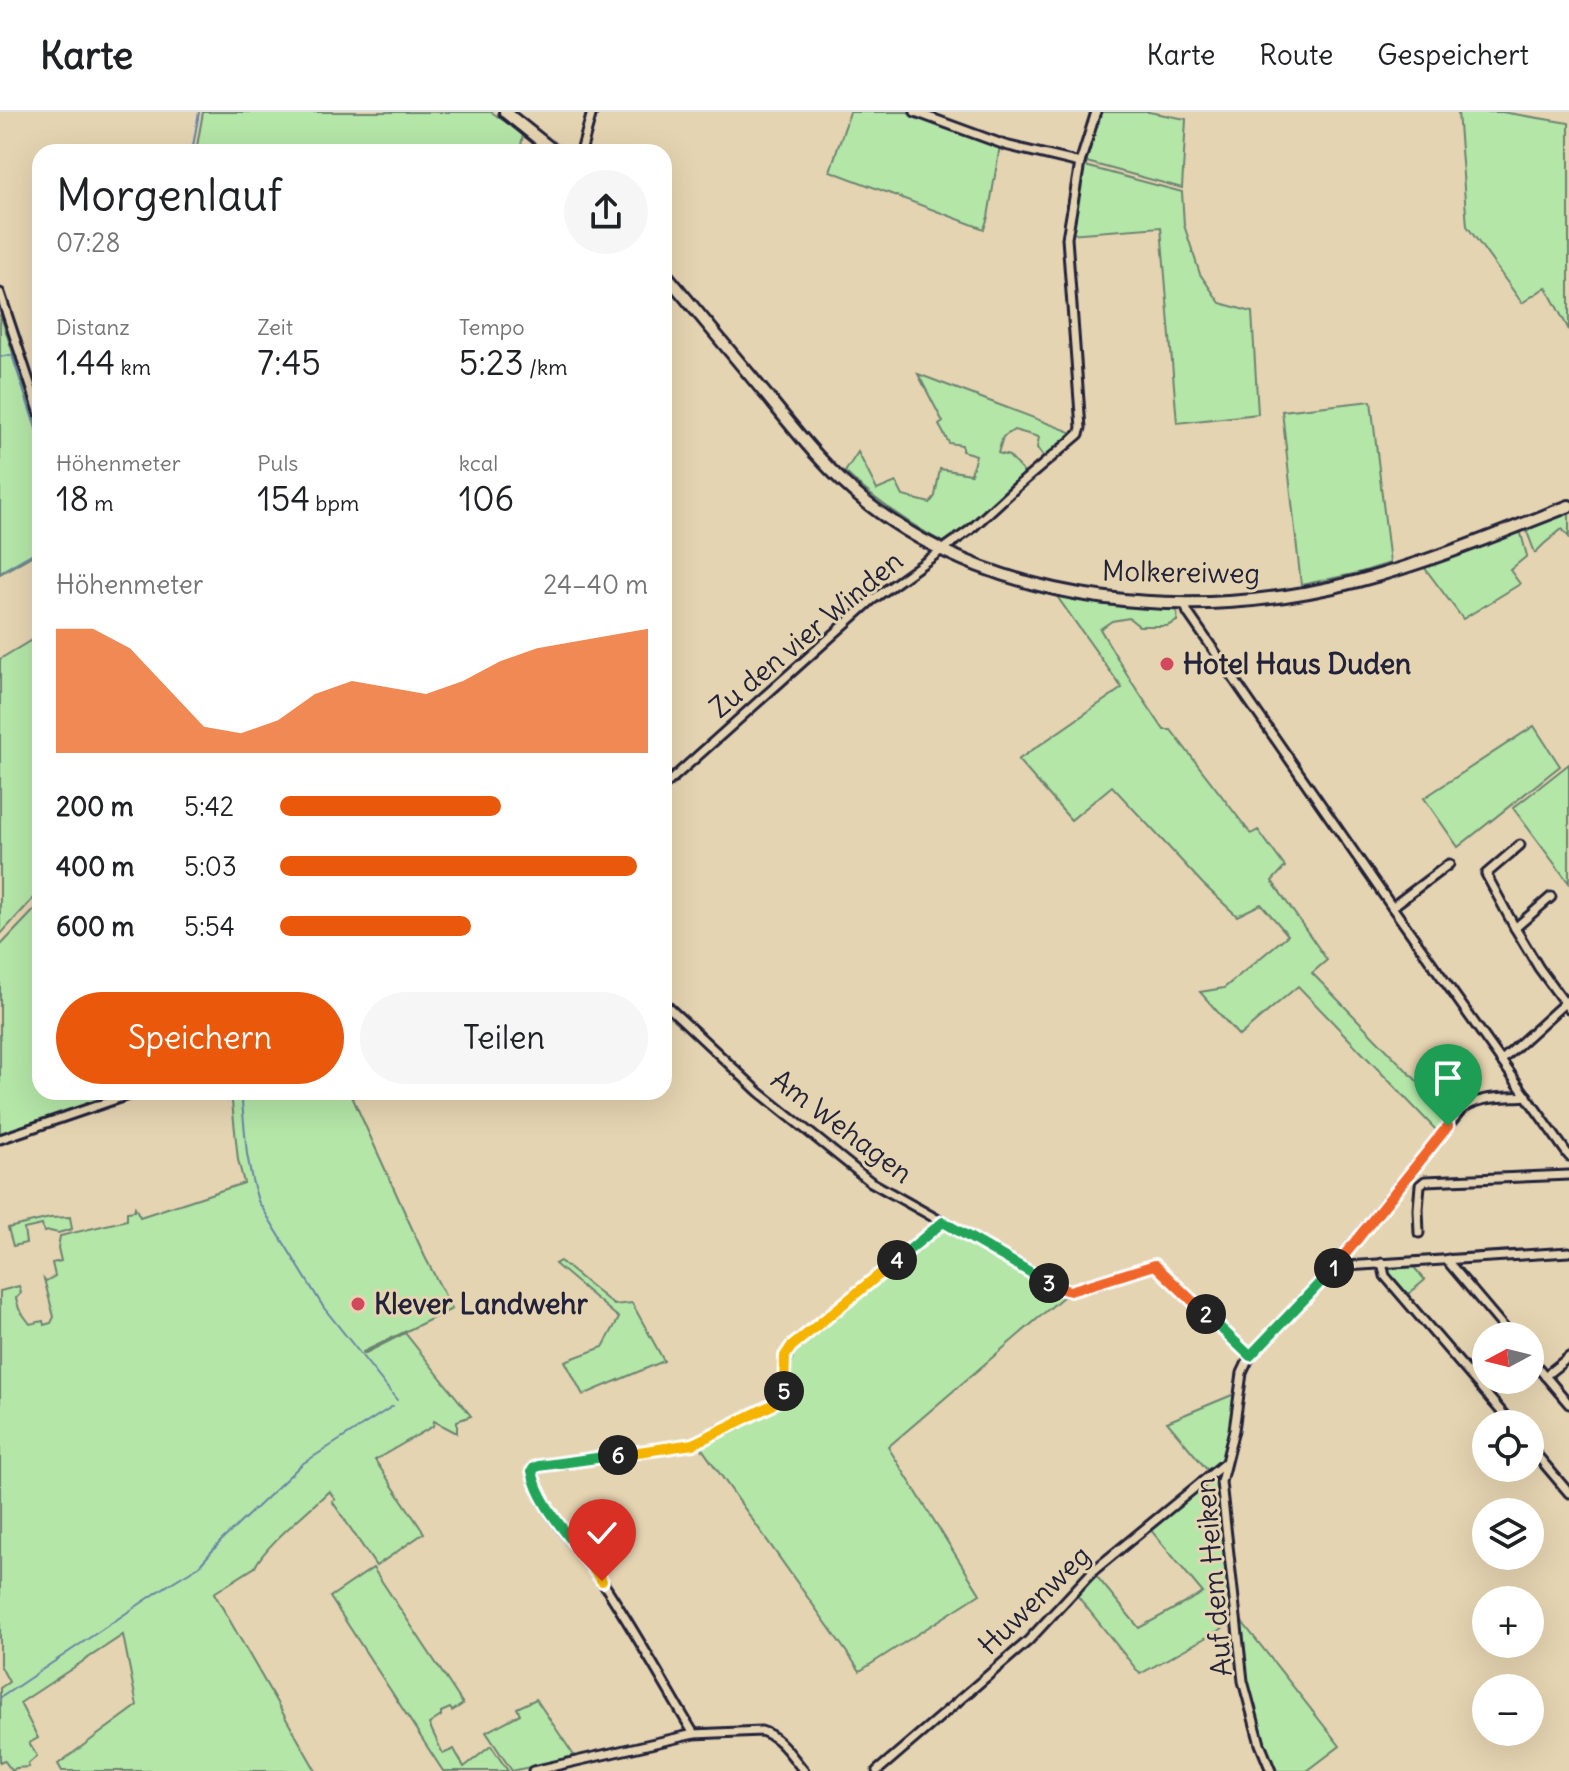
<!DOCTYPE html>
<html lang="de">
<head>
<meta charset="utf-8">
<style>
  body { margin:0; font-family:Delius,sans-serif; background:#f6f6f6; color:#202124; height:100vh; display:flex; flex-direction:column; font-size:30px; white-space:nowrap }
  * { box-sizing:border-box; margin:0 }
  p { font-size:26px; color:#757577 }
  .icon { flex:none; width:44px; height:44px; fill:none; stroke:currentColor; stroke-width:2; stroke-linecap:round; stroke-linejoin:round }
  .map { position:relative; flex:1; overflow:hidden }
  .sheet { position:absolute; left:32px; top:32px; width:640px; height:956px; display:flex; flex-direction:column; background:#fff; border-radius:24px; box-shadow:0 8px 32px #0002 }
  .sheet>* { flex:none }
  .needle { width:52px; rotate:263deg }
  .controls { position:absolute; left:1472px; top:1210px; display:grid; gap:16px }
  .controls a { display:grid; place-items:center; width:72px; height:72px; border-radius:50%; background:#fff; box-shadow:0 8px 32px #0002; font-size:40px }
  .pin { position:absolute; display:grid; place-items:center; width:68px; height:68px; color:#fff; margin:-82px -34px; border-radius:50% 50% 50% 0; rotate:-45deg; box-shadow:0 0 8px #0007 }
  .pin .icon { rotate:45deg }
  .km { position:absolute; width:40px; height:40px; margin:-20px; border-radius:50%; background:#222; color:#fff; font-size:22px; line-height:40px; text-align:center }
  .round { display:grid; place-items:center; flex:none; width:84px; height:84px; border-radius:42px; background:#f6f6f6 }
  .headline { display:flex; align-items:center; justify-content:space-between; height:136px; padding:0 24px }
  h1 { font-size:44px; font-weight:600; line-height:60px }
  .figures { display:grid; grid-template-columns:repeat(3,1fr); gap:12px; height:136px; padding:8px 24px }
  .figures div { display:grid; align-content:center }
  .figures b { font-size:34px; font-weight:600 }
  .figures small { font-size:22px; font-weight:400 }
  .figures p { font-size:22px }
  .chart { height:224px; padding:16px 24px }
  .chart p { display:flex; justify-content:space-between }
  .chart svg { width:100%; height:144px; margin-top:8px; fill:#ea580c; opacity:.7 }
  .primary-button { display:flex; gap:16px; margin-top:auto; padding:16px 24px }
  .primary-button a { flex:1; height:92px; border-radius:48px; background:#ea580c; color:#fff; font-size:32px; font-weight:600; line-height:92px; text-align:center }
  .primary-button a+a { background:#f6f6f6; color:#202124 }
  ul { padding:0 24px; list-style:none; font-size:26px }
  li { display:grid; grid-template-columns:128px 96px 1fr; align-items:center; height:60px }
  li i { height:20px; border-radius:10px; background:#ea580c }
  header { display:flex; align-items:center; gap:48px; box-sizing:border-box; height:112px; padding:0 40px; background:#fff; border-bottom:2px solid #e0e0e0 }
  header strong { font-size:38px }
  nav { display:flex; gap:44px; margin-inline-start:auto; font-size:28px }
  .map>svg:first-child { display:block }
  .green { fill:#b4e6a7; stroke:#6b8471; stroke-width:2 }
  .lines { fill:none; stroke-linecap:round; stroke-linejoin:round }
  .stream { stroke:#6684a8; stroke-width:2 }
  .street-casing { stroke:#22223b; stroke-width:13 }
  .secondary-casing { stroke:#22223b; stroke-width:16 }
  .street { stroke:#e5d4b1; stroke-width:7 }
  .secondary { stroke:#e5d4b1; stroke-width:10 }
  .split-1-casing { stroke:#fff; stroke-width:16 }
  .split-2-casing { stroke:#fff; stroke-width:16 }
  .split-3-casing { stroke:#fff; stroke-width:16 }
  .split-4-casing { stroke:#fff; stroke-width:16 }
  .split-5-casing { stroke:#fff; stroke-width:16 }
  .split-6-casing { stroke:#fff; stroke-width:16 }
  .split-7-casing { stroke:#fff; stroke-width:16 }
  .split-8-casing { stroke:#fff; stroke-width:16 }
  .split-1 { stroke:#f0652b; stroke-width:10 }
  .split-2 { stroke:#22a559; stroke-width:10 }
  .split-3 { stroke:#f0652b; stroke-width:10 }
  .split-4 { stroke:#22a559; stroke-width:10 }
  .split-5 { stroke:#f5b400; stroke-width:10 }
  .split-6 { stroke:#f5b400; stroke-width:10 }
  .split-7 { stroke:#22a559; stroke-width:10 }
  .split-8 { stroke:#f5b400; stroke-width:10 }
  .poi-dot { fill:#d1495b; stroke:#e5d4b1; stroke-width:3 }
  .labels { text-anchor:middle; stroke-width:6; stroke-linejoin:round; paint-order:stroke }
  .street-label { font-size:28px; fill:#22223b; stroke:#e5d4b1 }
  .poi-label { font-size:28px; font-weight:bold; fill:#22223b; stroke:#e5d4b1; text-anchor:start }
</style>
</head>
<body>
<header>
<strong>Karte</strong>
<nav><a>Karte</a><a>Route</a><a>Gespeichert</a></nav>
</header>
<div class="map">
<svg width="1569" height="1659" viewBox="0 0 1569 1659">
  <rect width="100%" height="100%" fill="#e5d4b1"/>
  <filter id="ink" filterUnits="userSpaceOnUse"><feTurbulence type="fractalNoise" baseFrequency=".0125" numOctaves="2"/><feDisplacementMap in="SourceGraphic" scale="16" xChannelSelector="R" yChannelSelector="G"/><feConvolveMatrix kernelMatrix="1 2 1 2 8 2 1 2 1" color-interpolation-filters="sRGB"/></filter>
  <g filter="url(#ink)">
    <g class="green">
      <path d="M 203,0 L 491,0 L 523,22 L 520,40 L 196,40 Z"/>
      <path d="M 850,0 L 908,0 L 1000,34 L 988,105 L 984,117 L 830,59 Z"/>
      <path d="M 1098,0 L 1149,0 L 1186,7 L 1182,76 L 1083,49 Z"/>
      <path d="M 1458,0 L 1502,0 L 1569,11 L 1569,218 L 1546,175 L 1522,191 L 1467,114 Z"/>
      <path d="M 1085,54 L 1182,80 L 1184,113 L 1200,162 L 1220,191 L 1252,200 L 1258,302 L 1177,311 L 1161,115 L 1069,122 L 1082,55 Z"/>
      <path d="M 0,202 L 40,323 L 40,439 L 0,462 Z"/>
      <path d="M 918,262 L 1076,322 L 1045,347 L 1037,336 L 1039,325 L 1014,318 L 1003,325 L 998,341 L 1009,344 L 1026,363 L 970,414 L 944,431 C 908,411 875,389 845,360 L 858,340 L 877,378 L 896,370 L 903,384 L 930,391 L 935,384 L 940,357 L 971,362 L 976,343 L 962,339 L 962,333 L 949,331 L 939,313 L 943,310 Z"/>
      <path d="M 1371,289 L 1390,451 L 1358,461 L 1301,473 L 1282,299 Z"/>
      <path d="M 1569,400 L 1569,425 L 1562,417 L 1544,432 L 1535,441 L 1526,417 Z"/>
      <path d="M 1520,418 L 1527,444 L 1510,458 L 1520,472 L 1463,507 L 1424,455 Z"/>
      <path d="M 1056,483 L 1123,493 L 1171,495 C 1178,499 1178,502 1177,509 L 1167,514 L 1139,514 L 1129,506 L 1112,509 L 1100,517 L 1131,569 L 1164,618 L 1171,618 L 1251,722 L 1258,718 L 1285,755 L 1272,769 L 1327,848 L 1312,861 L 1451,1004 L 1438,1020 L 1298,874 L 1239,924 L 1200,880 L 1224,876 L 1288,823 L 1261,792 L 1237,804 L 1203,772 L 1112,674 L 1071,708 L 1018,648 L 1122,576 Z"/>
      <path d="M 40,523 L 40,779 L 0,823 L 0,547 Z"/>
      <path d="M 1534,614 L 1560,654 L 1458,735 L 1424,686 Z"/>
      <path d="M 1569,652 L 1569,771 L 1513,696 Z"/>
      <path d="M 40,792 L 40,980 L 124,980 L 0,1022 L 0,834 Z"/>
      <path d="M 231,980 L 350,980 L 425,1145 L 452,1197 L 363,1240 L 364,1242 L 405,1221 L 471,1304 L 457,1309 L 457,1321 L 434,1309 L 433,1314 L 375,1348 L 424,1421 L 376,1454 L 332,1389 L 335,1387 L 329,1379 C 310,1398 265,1433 255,1455 L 214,1481 L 316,1659 L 62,1659 L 58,1652 L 137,1594 L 123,1523 L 20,1591 L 38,1626 L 29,1631 L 37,1644 L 28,1652 L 29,1655 L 16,1656 L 12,1659 L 4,1648 L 0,1650 L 0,1576 L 9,1570 L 0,1553 L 0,1179 L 19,1174 L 21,1181 L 16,1186 L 19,1197 L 30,1212 L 43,1209 L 44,1213 L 51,1211 L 54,1205 L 44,1167 L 46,1169 L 55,1164 L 52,1151 L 61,1149 L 58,1136 L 60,1124 L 127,1108 L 127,1100 L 134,1099 L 135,1095 L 140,1105 L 244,1071 L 238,1048 Z"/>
      <path d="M 70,1105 L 72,1117 L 58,1121 L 50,1119 L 44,1120 L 42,1113 L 24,1117 L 26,1131 L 13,1134 L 8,1116 L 50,1106 Z"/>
      <path d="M 942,1114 L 1064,1184 L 888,1335 L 980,1482 L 860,1559 L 698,1331 L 781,1289 L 787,1245 L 792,1236 Z"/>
      <path d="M 560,1149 L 614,1193 L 632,1191 L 664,1249 L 583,1283 L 565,1249 L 603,1235 L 619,1206 L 555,1152 Z"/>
      <path d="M 1412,1153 L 1425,1168 L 1407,1183 L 1389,1163 L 1388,1157 L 1393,1154 Z"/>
      <path d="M 1237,1281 L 1224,1348 L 1209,1360 L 1167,1310 Z"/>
      <path d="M 1214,1363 L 1219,1370 L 1234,1510 L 1140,1562 L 1076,1482 L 1094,1461 L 1139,1516 L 1203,1481 L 1149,1416 Z"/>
      <path d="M 373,1456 L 463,1592 L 452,1599 L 450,1596 L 441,1600 L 441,1604 L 429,1612 L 443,1642 L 454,1637 L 464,1655 L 491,1634 L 508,1659 L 443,1659 L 330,1485 Z"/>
      <path d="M 1239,1506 L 1340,1634 L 1307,1659 L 1273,1659 L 1262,1631 L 1245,1569 Z"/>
      <path d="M 536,1587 L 575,1645 L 512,1659 L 486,1620 L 520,1602 L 517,1596 Z"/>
    </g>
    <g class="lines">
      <g class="stream">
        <path d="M 192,40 L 199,0"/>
        <path d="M 0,197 L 14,239 L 12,243 L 39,326"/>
        <path d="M 0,245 L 10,243"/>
        <path d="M 0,460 L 40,437"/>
        <path d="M 241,980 L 247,1042 L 252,1068 L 258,1089 L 324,1196 L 397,1288"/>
        <path d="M 0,1586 L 171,1471 L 199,1454 L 221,1429 L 302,1352 L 393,1294"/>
      </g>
      <defs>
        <g id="street">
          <path d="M 915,0 L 1005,33 L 1080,51"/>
          <path d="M 581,40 L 592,0"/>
          <path d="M 0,181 L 40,302"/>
          <path d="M 1184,490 L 1188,501 L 1392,795 L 1569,1044"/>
          <path d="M 664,674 L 872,488 L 970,418 L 1020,372 L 1079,322 L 1081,316 L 1067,126 L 1080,51 L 1096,0"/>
          <path d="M 1520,733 L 1486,762 L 1515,816 L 1551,785"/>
          <path d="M 1392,795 L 1449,752"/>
          <path d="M 1515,816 L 1539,856 L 1569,897"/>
          <path d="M 664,891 L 759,980 L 871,1070 L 1065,1179 L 1070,1179 L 1155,1153 L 1250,1244"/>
          <path d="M 1501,949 L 1569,887"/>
          <path d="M 0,1027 L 137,980"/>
          <path d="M 1419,1121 L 1418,1097 L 1420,1073 L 1425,1069 L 1569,1063"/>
          <path d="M 1448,1147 L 1450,1152 L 1511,1224"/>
          <path d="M 1338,1150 L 1346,1154 L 1569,1140"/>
          <path d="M 1382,1151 L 1385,1164 L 1512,1312"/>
          <path d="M 1530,1246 L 1569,1292"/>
          <path d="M 1545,1264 L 1569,1245"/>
          <path d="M 1530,1335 L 1569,1381"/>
          <path d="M 533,1659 L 694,1622"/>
          <path d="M 804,1659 C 792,1645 780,1624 761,1619 L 694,1622 C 663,1571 634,1517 601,1468 C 578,1435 539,1398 532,1359 L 534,1356 L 539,1354 L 693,1332 L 770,1294 C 775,1290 782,1286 783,1280 C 788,1263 781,1251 791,1235 L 943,1110"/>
          <path d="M 877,1659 L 1028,1529 L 1093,1459 L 1225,1351"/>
          <path d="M 1271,1659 L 1260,1632 L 1243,1569 L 1221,1370 L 1234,1318 L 1242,1261 L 1250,1244 L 1326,1164 L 1460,999 C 1477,983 1505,986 1527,984"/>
        </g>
        <g id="secondary">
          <path d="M 505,0 L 555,40"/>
          <path d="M 664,160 C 699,202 733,243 768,285 C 799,323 829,361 867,391 C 1001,496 1197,512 1358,469 C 1430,450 1500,421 1569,394"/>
        </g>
      </defs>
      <use href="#street" class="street-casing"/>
      <use href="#secondary" class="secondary-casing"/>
      <use href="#street" class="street"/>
      <use href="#secondary" class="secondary"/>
    </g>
  </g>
  <g class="lines" filter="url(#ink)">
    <defs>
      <path id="split-1" d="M 1334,1156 L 1448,1014"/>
      <path id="split-2" d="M 1206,1202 L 1250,1244 L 1334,1156"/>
      <path id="split-3" d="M 1049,1171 L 1058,1176 L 1070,1179 L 1155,1153 L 1206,1202"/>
      <path id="split-4" d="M 897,1148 L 943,1110 L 1049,1171"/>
      <path id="split-5" d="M 784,1279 L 785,1244 L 791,1235 L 897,1148"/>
      <path id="split-6" d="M 618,1343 L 693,1332 L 770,1294 L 779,1287 L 784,1279"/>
      <path id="split-7" d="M 579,1438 C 561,1414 538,1389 532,1359 L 534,1356 L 539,1354 L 618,1343"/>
      <path id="split-8" d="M 579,1438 L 602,1469"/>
    </defs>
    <use href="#split-1" class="split-1-casing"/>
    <use href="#split-2" class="split-2-casing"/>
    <use href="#split-3" class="split-3-casing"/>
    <use href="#split-4" class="split-4-casing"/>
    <use href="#split-5" class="split-5-casing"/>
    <use href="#split-6" class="split-6-casing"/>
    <use href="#split-7" class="split-7-casing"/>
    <use href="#split-8" class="split-8-casing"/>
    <use href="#split-1" class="split-1"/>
    <use href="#split-2" class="split-2"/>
    <use href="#split-3" class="split-3"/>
    <use href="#split-4" class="split-4"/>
    <use href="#split-5" class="split-5"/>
    <use href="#split-6" class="split-6"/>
    <use href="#split-7" class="split-7"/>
    <use href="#split-8" class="split-8"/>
  </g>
  <g class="poi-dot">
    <circle cx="1167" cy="552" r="8"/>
    <circle cx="358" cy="1192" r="8"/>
  </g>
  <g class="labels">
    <g class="street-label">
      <text transform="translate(1181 460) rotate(1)" y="10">Molkereiweg</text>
      <text transform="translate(806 522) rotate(-40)" y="10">Zu den vier Winden</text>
      <text transform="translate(842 1014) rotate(37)" y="10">Am Wehagen</text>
      <text transform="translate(1213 1465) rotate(-95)" y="10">Auf dem Heiken</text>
      <text transform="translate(1034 1488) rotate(-44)" y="10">Huwenweg</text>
    </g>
    <g class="poi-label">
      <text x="1183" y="562">Hotel Haus Duden</text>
      <text x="374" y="1202">Klever Landwehr</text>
    </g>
  </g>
</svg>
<div class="controls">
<a><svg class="needle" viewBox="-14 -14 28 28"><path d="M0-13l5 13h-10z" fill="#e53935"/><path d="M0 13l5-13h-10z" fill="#757577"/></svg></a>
<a><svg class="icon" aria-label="locate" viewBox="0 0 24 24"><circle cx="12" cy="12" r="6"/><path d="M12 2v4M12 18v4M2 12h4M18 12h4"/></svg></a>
<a><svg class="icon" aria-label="layers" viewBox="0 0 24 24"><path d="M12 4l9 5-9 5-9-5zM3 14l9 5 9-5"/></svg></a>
<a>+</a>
<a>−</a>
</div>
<div class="pin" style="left:1448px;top:1014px;background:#1e9e55"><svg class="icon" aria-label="arrive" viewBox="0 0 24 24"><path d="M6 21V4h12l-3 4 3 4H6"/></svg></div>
<div class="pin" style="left:602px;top:1469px;background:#d93025"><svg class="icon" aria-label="check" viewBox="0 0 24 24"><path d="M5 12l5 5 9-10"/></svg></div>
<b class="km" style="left:1334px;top:1156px">1</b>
<b class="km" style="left:1206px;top:1202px">2</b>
<b class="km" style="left:1049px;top:1171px">3</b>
<b class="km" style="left:897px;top:1148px">4</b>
<b class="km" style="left:784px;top:1279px">5</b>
<b class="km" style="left:618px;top:1343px">6</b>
<section class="sheet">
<div class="headline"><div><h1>Morgenlauf</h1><p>07:28</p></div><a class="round"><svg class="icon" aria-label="share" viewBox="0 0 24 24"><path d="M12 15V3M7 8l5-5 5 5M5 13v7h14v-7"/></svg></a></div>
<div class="figures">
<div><p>Distanz</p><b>1.44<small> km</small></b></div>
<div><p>Zeit</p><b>7:45</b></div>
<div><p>Tempo</p><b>5:23<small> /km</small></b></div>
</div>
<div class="figures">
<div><p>Höhenmeter</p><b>18<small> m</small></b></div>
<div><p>Puls</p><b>154<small> bpm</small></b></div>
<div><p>kcal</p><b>106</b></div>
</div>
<div class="chart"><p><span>Höhenmeter</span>24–40 m</p>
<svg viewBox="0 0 160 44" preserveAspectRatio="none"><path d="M0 44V6L10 6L20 12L30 24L40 36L50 38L60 34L70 26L80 22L90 24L100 26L110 22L120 16L130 12L140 10L150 8L160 6V44z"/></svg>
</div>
<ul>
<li><b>200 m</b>5:42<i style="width:60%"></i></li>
<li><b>400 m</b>5:03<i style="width:97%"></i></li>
<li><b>600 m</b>5:54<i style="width:52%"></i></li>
</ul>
<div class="primary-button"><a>Speichern</a><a>Teilen</a></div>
</section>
</div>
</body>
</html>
